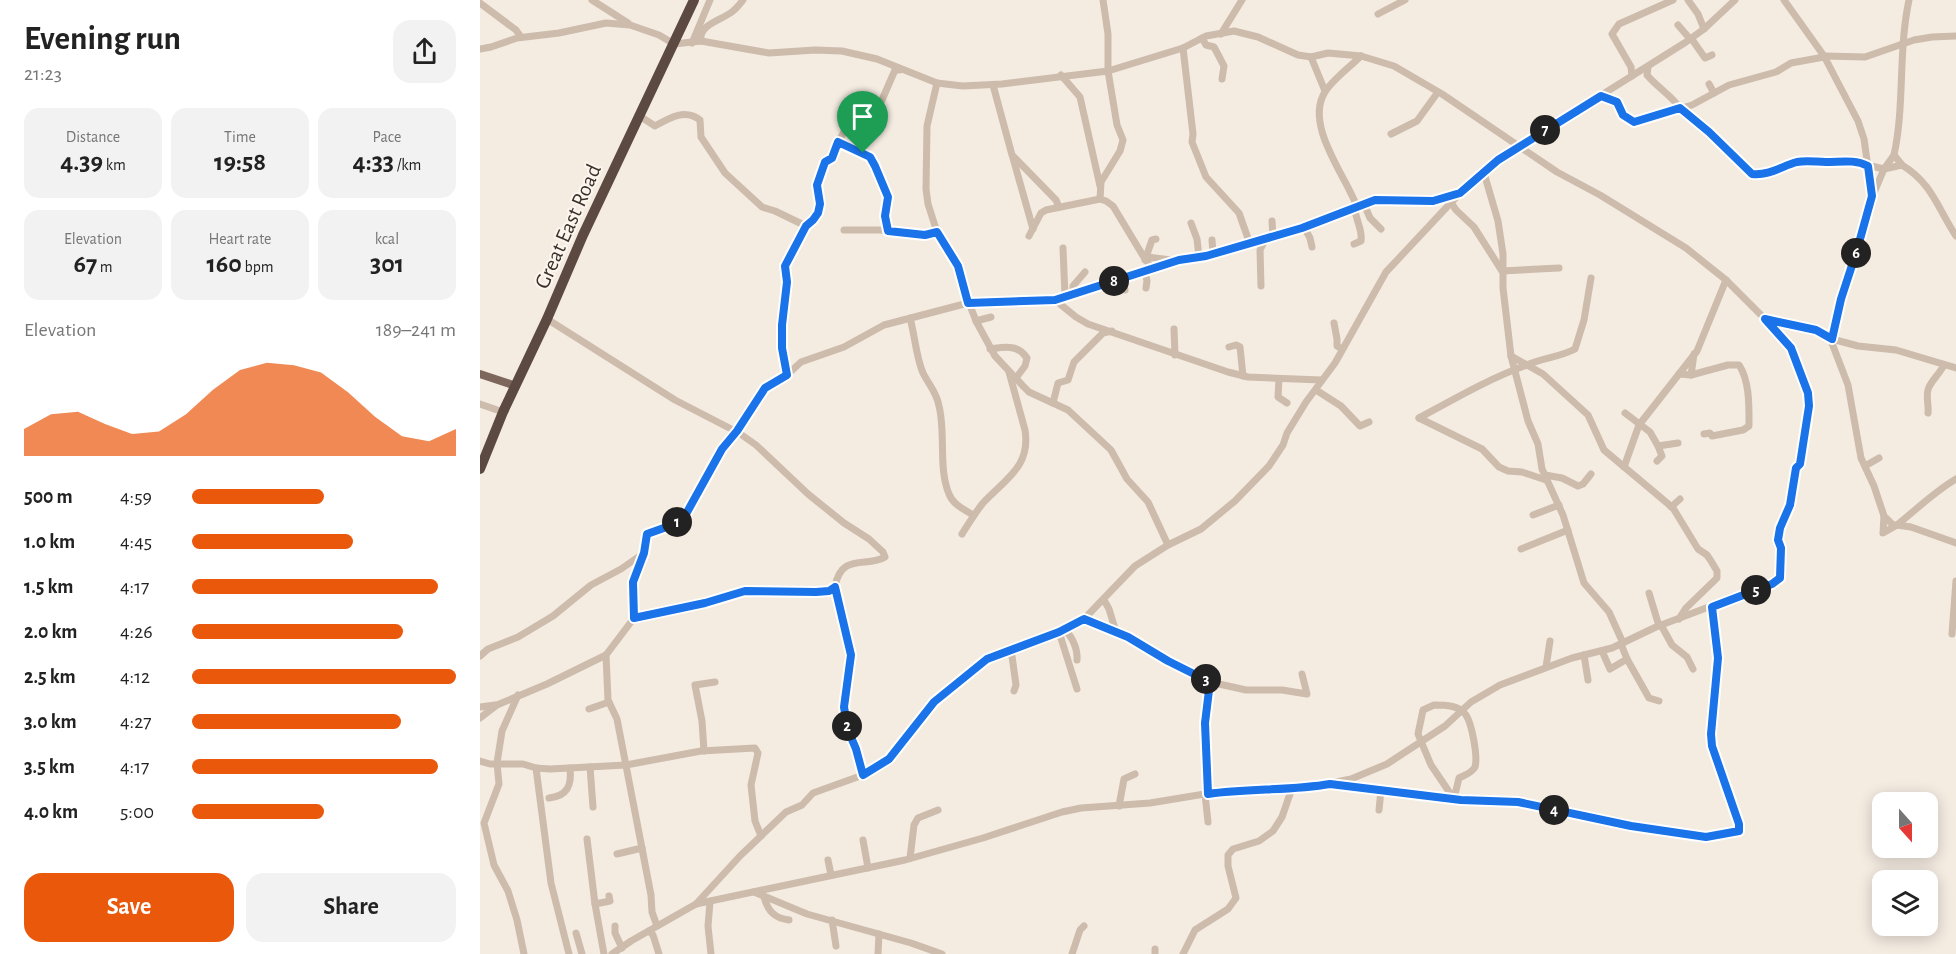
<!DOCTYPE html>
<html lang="en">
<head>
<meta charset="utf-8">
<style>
  body { margin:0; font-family:"Alegreya Sans",sans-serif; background:#f2f2f2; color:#222; height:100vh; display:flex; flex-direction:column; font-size:22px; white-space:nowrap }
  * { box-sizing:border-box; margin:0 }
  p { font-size:20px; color:#767676 }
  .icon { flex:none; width:33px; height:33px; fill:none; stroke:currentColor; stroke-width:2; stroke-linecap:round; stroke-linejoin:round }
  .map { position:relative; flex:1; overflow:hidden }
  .drawer { display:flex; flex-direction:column; background:#fff; width:480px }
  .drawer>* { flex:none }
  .needle { width:39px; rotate:159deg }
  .fabs { position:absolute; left:1392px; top:792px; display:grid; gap:12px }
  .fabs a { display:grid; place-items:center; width:66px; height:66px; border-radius:12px; background:#fff; box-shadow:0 3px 15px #0003; font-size:30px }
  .pin { position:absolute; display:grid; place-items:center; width:51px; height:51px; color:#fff; margin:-62px -26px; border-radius:50% 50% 50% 0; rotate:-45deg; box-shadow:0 0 6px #0007 }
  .pin .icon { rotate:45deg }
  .km { position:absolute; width:30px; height:30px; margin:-15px; border-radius:50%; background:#222; color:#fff; font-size:16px; line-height:30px; text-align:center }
  .round { display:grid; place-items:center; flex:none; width:63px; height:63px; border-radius:18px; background:#f2f2f2 }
  .summary { display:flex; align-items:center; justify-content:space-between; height:102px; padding:0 24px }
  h1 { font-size:33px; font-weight:600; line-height:45px }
  .stats { display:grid; grid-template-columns:repeat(3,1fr); gap:9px; height:102px; padding:6px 24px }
  .stats div { display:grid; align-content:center; border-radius:15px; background:#f2f2f2; text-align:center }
  .stats b { font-size:26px; font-weight:600 }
  .stats small { font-size:16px; font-weight:400 }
  .stats p { font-size:16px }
  .chart { height:168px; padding:12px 24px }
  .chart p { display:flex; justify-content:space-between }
  .chart svg { width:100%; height:108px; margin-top:6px; fill:#ea580c; opacity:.7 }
  .primary-button { display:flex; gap:12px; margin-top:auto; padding:12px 24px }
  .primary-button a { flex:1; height:69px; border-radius:18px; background:#ea580c; color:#fff; font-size:24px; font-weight:600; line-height:69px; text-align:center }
  .primary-button a+a { background:#f2f2f2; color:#222 }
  ul { padding:0 24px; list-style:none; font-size:20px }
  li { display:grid; grid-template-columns:96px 72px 1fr; align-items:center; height:45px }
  li i { height:15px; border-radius:8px; background:#ea580c }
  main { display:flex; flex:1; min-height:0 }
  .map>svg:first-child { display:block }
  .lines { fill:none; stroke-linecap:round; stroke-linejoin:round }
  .minor { stroke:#cdbbac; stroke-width:7 }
  .major { stroke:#7d675c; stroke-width:8 }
  .highway { stroke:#5c4a42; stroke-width:10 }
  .route-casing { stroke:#fff; stroke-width:12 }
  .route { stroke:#1a73e8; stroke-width:8 }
  .labels { text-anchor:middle; stroke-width:4.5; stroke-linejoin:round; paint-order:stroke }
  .street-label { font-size:22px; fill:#3b302b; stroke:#fbf5ee }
</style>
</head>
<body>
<main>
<section class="drawer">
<div class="summary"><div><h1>Evening run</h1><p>21:23</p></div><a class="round"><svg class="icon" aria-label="share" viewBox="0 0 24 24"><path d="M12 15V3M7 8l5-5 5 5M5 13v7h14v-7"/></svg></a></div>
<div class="stats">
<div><p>Distance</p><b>4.39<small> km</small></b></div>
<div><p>Time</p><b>19:58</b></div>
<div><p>Pace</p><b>4:33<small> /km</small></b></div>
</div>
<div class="stats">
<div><p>Elevation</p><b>67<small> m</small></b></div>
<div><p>Heart rate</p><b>160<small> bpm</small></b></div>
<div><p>kcal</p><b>301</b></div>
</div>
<div class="chart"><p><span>Elevation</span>189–241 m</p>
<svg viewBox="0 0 160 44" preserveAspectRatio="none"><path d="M0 44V33L10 27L20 26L30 31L40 35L50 34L60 27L70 17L80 9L90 6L100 7L110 10L120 18L130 28L140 36L150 38L160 33V44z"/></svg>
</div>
<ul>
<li><b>500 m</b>4:59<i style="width:50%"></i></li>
<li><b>1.0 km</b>4:45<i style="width:61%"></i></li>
<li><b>1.5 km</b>4:17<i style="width:93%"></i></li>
<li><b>2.0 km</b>4:26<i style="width:80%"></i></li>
<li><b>2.5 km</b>4:12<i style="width:100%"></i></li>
<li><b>3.0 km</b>4:27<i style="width:79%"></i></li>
<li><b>3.5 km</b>4:17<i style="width:93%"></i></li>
<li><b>4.0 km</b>5:00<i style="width:50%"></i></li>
</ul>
<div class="primary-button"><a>Save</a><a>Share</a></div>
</section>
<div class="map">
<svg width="1476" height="954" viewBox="0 0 1476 954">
  <rect width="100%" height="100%" fill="#f4ebe1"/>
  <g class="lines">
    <g class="minor">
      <path d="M 112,0 L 148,23"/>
      <path d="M 623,0 L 628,34 L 628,71 L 637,125 L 643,140 L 640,151 L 621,182 L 620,199 L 626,201 L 633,206 L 665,259 L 672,268"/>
      <path d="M 1208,0 L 1218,14 L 1224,29"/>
      <path d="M 1304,0 L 1344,56 L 1378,121 L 1384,139 L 1392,196"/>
      <path d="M 0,3 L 36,30 L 41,37"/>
      <path d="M 898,14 L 925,0"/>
      <path d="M 1198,25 L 1210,39"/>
      <path d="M 741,34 L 762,0"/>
      <path d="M 722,38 L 726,45 L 734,47 L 744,66 L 742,79"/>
      <path d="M 1211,38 L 1225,58 L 1232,55"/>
      <path d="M 221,41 C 218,24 243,20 253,11 C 257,8 260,4 263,0"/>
      <path d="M 212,43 L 230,0"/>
      <path d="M 703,48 L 713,134 L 712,142 L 726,177 L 759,213 L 770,244"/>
      <path d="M 0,49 L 11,47 L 37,38 L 79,33 L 126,23 L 150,25 L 179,35 L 194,44 L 221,41 L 289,53 L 335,50 L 362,51 L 397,59 L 457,83 L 483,86 L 522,84 L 628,71 L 703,48 L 726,36 L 754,31 L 778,37 L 818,55 L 831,57 L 848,53 L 881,56 L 914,66 L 962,94 L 1077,172 L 1120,195 L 1206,248 L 1246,280 L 1285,319 L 1313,353 L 1328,393 L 1329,407 L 1320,464 L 1316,468 L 1310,505 L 1300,528 L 1298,540 L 1301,548 L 1300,578 L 1297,581 L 1176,627 L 1132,648 L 1092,658 L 1020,685 L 991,702 L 965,726 L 907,764 L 871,779 L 833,787 L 749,790 L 670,803 L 601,808 L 582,812 L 503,838 L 425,860 L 216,904 L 151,941 L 132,954"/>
      <path d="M 1344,56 L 1385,57 L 1434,40 L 1452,37 L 1476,36"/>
      <path d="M 831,57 L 845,91"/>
      <path d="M 1168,67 L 1167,75 C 1177,87 1192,96 1200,108 L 1272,174 L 1279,175 L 1299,170 L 1316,162 L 1329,161 L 1342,162 L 1370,161 L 1404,169 L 1422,165 C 1452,183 1458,209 1476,236"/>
      <path d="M 581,75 L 600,97 L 620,186"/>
      <path d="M 1152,76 L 1151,67 L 1132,34 L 1139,24 L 1193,0"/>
      <path d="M 457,83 L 447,126 L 446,189 L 448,204 L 457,232 L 478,266 L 484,290 L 496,321 L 515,356 L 543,386 L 549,392 L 588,410 L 631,450 L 647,479 L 668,502 L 688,545"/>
      <path d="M 1229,84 L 1234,93"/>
      <path d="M 513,85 L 532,155 L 576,200 L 579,207"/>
      <path d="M 1120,96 L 1137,102 L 1143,115 L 1154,122 L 1212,105 L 1249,85 L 1296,72 L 1311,63 L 1344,57"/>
      <path d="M 158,115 L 175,126 C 189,118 205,108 220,120 L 221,137 L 245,173 L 282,207 L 295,211 L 326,226"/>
      <path d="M 911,134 L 937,121 L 958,92"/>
      <path d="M 358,142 L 390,157 L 395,166 L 408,197 L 405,215 L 408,231"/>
      <path d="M 533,158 L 553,229"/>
      <path d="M 1422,165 L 1414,155 C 1425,104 1418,51 1429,0"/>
      <path d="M 1004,173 L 1018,221 L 1023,254 L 1023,288 L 1031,356 L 1048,421 L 1058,444 L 1062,469 L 1083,515 L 1104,583 L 1129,612 L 1143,643"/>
      <path d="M 970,201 L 976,210 L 994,227 L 1022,271 L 1079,268"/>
      <path d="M 884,204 L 890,218 L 901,229"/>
      <path d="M 877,207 C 866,176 824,125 845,92 C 852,80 871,66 881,56"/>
      <path d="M 792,221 L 793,237"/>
      <path d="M 711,223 L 717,239 L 719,257"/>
      <path d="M 824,227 L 830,238 L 832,247"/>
      <path d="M 364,230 L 400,230 L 445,235 L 457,232"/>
      <path d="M 549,236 L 561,213 L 566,210 L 620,199"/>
      <path d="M 732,240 L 733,253"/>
      <path d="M 874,244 L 881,241 C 883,230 875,219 875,208"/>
      <path d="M 583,248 L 585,296"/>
      <path d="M 667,257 L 691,260"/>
      <path d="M 665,260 L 672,240 L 676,239"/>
      <path d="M 665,271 L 667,281 L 666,288"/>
      <path d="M 642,278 L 645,290"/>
      <path d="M 781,286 L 780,250 L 783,244"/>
      <path d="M 593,294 L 593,286 L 605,272"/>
      <path d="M 575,300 L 596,317 L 608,324 L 748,372 L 768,377 L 841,380"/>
      <path d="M 430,318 C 435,336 436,357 443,373 C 449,385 457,393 459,406 C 466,434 458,468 469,494 C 473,505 484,509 493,515"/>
      <path d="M 1285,319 L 1336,330 L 1352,339 L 1378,346 L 1416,350 L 1476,368"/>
      <path d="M 496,321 L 511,317"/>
      <path d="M 854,323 L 857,339 L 857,346 L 862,349"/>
      <path d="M 694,329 L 695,355"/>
      <path d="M 1350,338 L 1368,385 L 1381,458 L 1394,486 L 1404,516 L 1413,525 L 1417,525 C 1437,509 1454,492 1476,479"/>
      <path d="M 1352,339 L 1361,299 L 1377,250 L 1388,207 L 1404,169 L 1414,155"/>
      <path d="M 749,347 L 756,345 L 760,347 L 763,376"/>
      <path d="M 510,349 C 525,347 538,344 547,358 L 545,366 L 536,378"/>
      <path d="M 1031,356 L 1063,374 L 1108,415 L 1124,450 L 1193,508 L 1218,549 L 1227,555 L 1231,561 L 1237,571 L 1237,578 L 1206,608 L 1199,619"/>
      <path d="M 1199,374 L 1211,375 L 1214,354"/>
      <path d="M 307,375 L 302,348 L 301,325 L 307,282 L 305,266 L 326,226 L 333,220 L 338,213 L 340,204 L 337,185 L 346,162 L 352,158 L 360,139 L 370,121 L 380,113 L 402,100 L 415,70 L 420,70"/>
      <path d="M 1211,375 L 1248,365 L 1259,365 C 1270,381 1269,408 1269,426 L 1263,430 L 1232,436 L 1230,433 L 1224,434"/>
      <path d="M 799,379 L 798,397 L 807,403"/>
      <path d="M 836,390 L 861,406 L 880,426 L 889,422"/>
      <path d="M 573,403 L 578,383 L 588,380 L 594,362 L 623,333 L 632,331"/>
      <path d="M 0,404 L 23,412"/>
      <path d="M 1145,413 L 1170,432 L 1178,446 L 1198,443"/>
      <path d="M 1448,413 C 1449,404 1445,395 1449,387 C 1453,379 1460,373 1464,365"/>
      <path d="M 939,418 C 974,399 1010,378 1047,365 C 1063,358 1080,357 1095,349 L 1104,320 L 1111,278"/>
      <path d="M 939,418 L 1002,449 L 1019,467 L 1028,471 L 1042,472 L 1066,480"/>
      <path d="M 1177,461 L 1182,456 L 1178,446"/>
      <path d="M 1385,466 L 1399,458"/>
      <path d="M 1144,467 L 1159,425 L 1217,351 L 1246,280"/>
      <path d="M 1065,475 L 1082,478 L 1098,486 L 1103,484 L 1111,474"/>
      <path d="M 1191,507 L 1200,499"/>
      <path d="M 1053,515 L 1079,505"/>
      <path d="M 1404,516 L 1403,533 L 1417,525 L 1431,527 L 1476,543"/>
      <path d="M 482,534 C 489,523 495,513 503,503 C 525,479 551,467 545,430 L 529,372"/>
      <path d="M 1041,549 L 1088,530"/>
      <path d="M 355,587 L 371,655 L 364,707 L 368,730 L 376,749 L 383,775"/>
      <path d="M 1169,593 L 1179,626"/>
      <path d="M 624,600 L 629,609 L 636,632"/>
      <path d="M 154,618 L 153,582 L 164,553 L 167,534 L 195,524 L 206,514 L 242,449 L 257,431 L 285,388 L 307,375 L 321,362 L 364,347 L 404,325 L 488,303 L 575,300 L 699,260 L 726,256 L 822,228 L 895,200 L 953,201 L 980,193"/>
      <path d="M 604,619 L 648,637 L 688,661 L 730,682 L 766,690 L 802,690 L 827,694 L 822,674"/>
      <path d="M 1181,625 L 1192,645 L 1207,657 L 1213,669"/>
      <path d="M 584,629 C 592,636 598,649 597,660"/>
      <path d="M 579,632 L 597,689"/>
      <path d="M 1472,634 L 1476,581"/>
      <path d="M 531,649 L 536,685 L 534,691"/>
      <path d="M 1122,651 L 1130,669 L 1147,659 L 1141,644"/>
      <path d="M 126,655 L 128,700 L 137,719 L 171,895 L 172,912 L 177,926"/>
      <path d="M 1104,655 L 1108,680"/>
      <path d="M 0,656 L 8,649 L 38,637 L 73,616 L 111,585 L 141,569 L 164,553"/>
      <path d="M 1147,659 L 1169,698 L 1179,701"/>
      <path d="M 1066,667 L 1070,641"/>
      <path d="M 38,695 L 22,731 L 17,763 L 19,784 L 4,823 L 14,865 L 28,891 L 37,920 L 44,954"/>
      <path d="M 954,705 C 965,705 979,705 986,715 C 992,724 998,757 995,767 C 992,773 985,775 979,778 L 974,799 L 951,765 L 938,734 L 943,710 Z"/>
      <path d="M 0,707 L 15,705"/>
      <path d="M 109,709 L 129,702"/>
      <path d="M 0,718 L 17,705 L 67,684 L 126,655 L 154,618 L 225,603 L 265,591 L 336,592 L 349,591 L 355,587 C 361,552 387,568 405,557 L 403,552 L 389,539 L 364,523 L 328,494 L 276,445 L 259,433 L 195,400 L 67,319"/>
      <path d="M 224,751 L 222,721 L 215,685 L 235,682"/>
      <path d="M 0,761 L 10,764 L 43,764 L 56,768 L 70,769 L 146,765 L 221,751 L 275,748 L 278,753 L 271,785 L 275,821 L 281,836"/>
      <path d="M 110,767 L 113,807"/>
      <path d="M 56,768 L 71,883 L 89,954"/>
      <path d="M 855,785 L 983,800 L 1038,802 L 1151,826 L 1226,837 L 1259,831 L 1259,824 L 1231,746 L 1231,734 L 1238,658 L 1232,607"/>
      <path d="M 725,794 L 728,822"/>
      <path d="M 728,794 L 725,723 L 730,682"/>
      <path d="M 69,798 C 87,796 92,786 90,768"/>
      <path d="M 639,806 L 644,779 L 655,774"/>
      <path d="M 899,810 L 901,790"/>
      <path d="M 107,839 L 115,904 L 124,954"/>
      <path d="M 383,840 L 388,868"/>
      <path d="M 137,854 L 162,848"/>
      <path d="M 430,858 L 434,825 L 438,818 L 458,810"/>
      <path d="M 348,860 L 351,875"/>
      <path d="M 274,892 L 327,914 L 431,943 L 462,954"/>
      <path d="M 284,897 C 288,911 294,918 309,920"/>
      <path d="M 230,902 L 228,926 L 231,954"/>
      <path d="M 115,904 L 130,901 L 129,896"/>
      <path d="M 216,904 L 260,856 L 306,812 L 322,805 L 333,793 L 383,775 L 409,759 L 454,702 L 507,659 L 579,632 L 604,619 L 655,566 L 688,545 L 721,529 L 755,501 L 789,466 L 803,445 L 807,433 L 826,402 L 855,363 L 906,272 L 980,193 L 1018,160 L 1206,42 L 1224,29 L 1255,0"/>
      <path d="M 352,920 L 356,946"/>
      <path d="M 135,926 L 135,933 L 142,948"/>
      <path d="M 169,931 L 173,935 L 179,954"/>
      <path d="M 96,933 L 102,954"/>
      <path d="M 398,954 L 399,934"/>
      <path d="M 592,954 L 600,930 L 604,926"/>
      <path d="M 675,954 L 675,949"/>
      <path d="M 703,954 L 715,930 L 748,909 L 756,898 L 748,866 L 748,855 L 753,849 L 779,841 L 793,831 L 802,817 L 812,788"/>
    </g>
    <path class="major" d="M 0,374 L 36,386"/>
    <path class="highway" d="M 0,469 L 23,412 L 67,319 L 103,235 L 214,0"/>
  </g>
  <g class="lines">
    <defs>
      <path id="route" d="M 1121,96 L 1137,102 L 1143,115 L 1154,122 L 1200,108 L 1229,132 L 1272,174 C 1289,176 1302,166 1317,162 C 1327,160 1336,162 1346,162 C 1361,162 1374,159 1388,166 L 1392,196 L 1377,250 L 1361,299 L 1352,339 L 1336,330 L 1285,319 L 1311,348 L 1328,393 L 1329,406 L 1320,464 L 1316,468 L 1310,505 L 1300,528 L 1298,540 L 1301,548 L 1300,578 L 1292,584 L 1232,607 L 1238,658 L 1231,734 L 1232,746 L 1259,824 L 1259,831 L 1226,837 L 1151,826 L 1038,802 L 981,800 L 850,784 C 810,791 769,788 728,794 L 725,723 L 730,682 L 688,661 L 648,637 L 604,619 L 579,632 L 507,659 L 454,702 L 409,759 L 383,775 L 376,749 L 368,730 L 364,707 L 371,655 L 355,587 L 349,591 L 336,592 L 265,591 L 225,603 L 154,618 L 153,582 L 164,553 L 167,534 L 195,524 L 206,514 L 242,449 L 257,431 L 285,388 L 307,375 L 302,348 L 302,325 L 307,282 L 305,266 L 326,226 L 333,220 L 338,213 L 340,204 L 337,185 L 345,162 L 352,158 L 358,142 L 390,157 L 395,166 L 408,197 L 405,216 L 408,231 L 445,235 L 457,232 L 478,266 L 488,303 L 575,300 L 699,260 L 726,256 L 822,228 L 895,200 L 953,201 L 980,193 L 1018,160 Z"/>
    </defs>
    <use href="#route" class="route-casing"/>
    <use href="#route" class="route"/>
  </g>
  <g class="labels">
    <g class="street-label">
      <text transform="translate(87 226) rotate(-66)" y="8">Great East Road</text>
    </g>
  </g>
</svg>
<div class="fabs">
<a><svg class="needle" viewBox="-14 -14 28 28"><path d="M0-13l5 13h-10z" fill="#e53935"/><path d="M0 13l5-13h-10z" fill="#767676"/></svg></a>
<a><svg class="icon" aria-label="layers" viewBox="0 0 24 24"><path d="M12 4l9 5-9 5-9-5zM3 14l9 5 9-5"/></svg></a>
</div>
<div class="pin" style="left:383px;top:153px;background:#1e9e55"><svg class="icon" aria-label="arrive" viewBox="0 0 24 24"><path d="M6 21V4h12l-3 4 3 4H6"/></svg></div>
<b class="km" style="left:197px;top:522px">1</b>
<b class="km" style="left:367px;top:726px">2</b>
<b class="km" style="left:726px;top:679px">3</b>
<b class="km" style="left:1074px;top:810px">4</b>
<b class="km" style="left:1276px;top:590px">5</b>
<b class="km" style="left:1376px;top:253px">6</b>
<b class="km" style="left:1065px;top:130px">7</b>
<b class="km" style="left:634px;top:281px">8</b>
</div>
</main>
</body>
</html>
